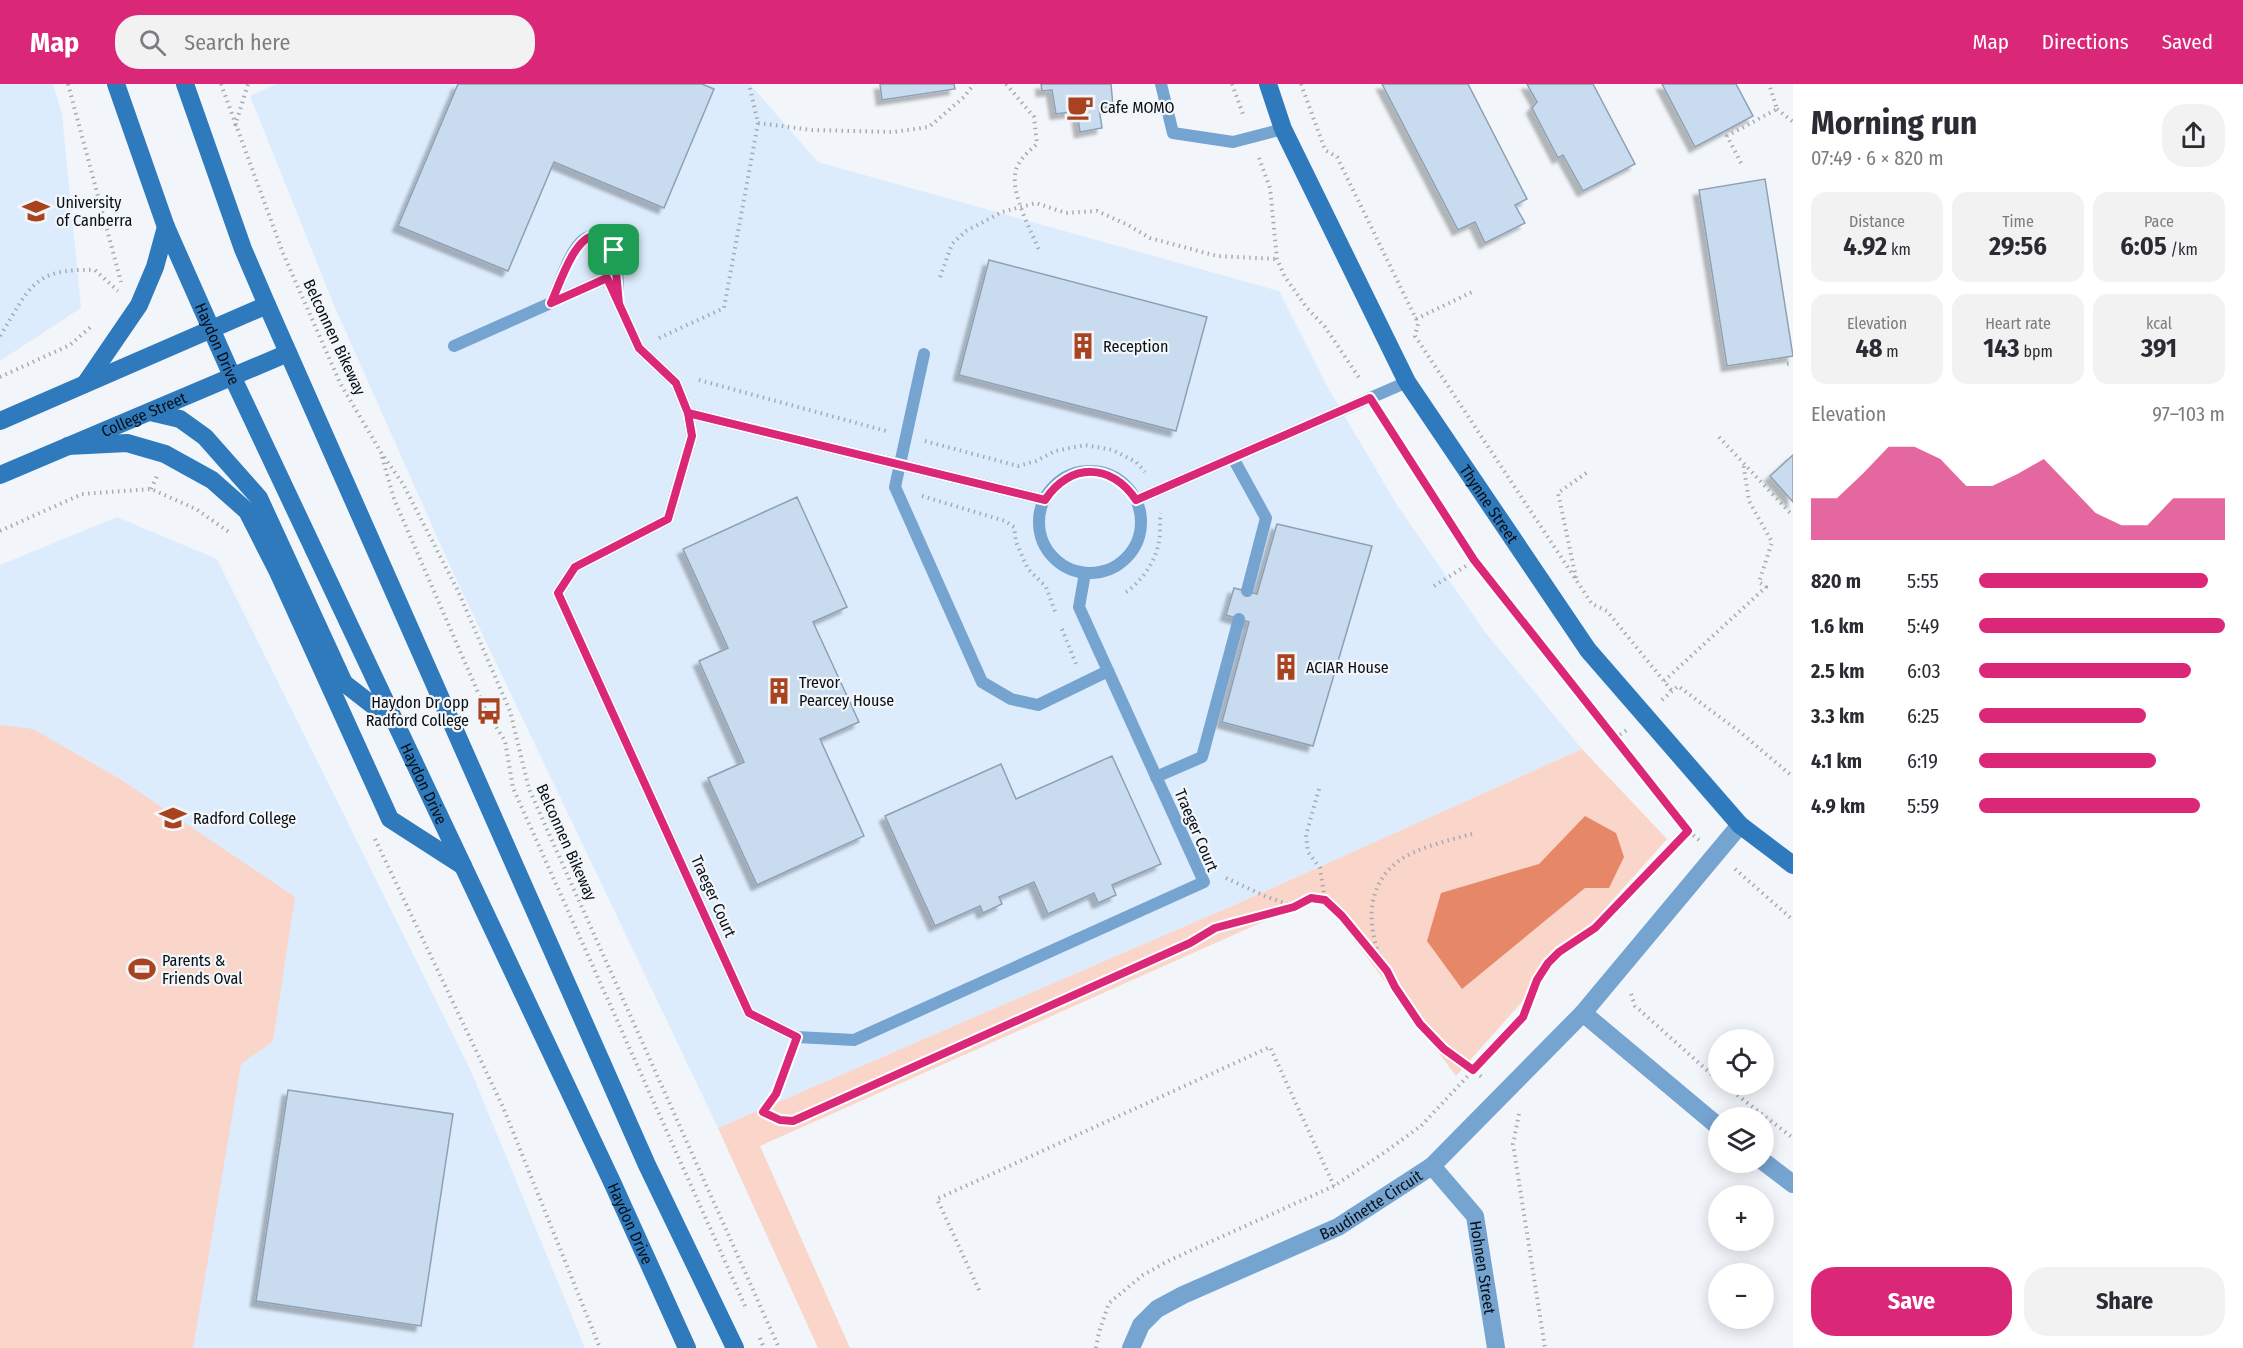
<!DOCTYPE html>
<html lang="en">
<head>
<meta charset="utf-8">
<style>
  body { margin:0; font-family:"Fira Sans Condensed",sans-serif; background:#f2f2f3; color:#2b2b33; height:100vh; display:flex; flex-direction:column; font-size:22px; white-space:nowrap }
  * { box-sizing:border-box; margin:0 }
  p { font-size:20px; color:#7c7c81 }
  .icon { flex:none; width:33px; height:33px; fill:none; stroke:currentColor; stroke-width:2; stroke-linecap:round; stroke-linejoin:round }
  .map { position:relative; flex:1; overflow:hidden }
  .details { display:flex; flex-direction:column; background:#fff; width:450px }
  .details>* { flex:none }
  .buttons { position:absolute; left:1708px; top:945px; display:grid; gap:12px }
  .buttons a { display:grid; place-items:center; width:66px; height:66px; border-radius:50%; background:#fff; box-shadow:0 3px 15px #0003; font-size:30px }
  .pin { position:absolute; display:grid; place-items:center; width:51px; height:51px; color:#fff; margin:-26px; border-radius:12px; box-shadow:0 3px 9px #0006 }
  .round { display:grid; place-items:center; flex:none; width:63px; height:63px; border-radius:24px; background:#f2f2f3 }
  .head { display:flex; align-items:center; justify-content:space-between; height:102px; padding:0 18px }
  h1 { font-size:33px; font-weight:700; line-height:45px }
  .stats { display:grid; grid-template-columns:repeat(3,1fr); gap:9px; height:102px; padding:6px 18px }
  .stats div { display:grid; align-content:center; border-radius:15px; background:#f2f2f3; text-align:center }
  .stats b { font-size:26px; font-weight:700 }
  .stats small { font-size:16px; font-weight:400 }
  .stats p { font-size:16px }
  .chart { height:168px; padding:12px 18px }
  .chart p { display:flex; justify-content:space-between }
  .chart svg { width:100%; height:108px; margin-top:6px; fill:#db2777; opacity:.7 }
  .action { display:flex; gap:12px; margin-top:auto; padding:12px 18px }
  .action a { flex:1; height:69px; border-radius:24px; background:#db2777; color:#fff; font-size:24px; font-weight:700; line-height:69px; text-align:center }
  .action a+a { background:#f2f2f3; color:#2b2b33 }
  ul { padding:0 18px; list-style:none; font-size:20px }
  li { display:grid; grid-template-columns:96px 72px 1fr; align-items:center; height:45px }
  li i { height:15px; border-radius:8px; background:#db2777 }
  header { display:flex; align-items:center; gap:36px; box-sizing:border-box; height:84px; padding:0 30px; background:#db2777; color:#fff }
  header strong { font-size:28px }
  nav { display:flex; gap:33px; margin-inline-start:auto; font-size:21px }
  .search { width:420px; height:54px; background:#f2f2f3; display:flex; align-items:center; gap:15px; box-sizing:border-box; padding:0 21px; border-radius:24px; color:#7c7c81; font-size:22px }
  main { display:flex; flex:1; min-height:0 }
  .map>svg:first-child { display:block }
  .built { fill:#ddecfc }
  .green { fill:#fad5c9 }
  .water { fill:#e68768 }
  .building { fill:#c8dbef; stroke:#8ea0b3; stroke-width:1.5; filter:url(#shadow) }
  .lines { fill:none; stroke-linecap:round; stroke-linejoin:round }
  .path { stroke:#a6abaf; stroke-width:4; stroke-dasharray:1.5 4.5; stroke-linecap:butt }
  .lane { stroke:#76a4d1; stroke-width:12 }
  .street { stroke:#76a4d1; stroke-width:18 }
  .secondary { stroke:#2f7abc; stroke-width:18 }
  .route-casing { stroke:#fff; stroke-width:12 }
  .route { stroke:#db2777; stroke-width:8 }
  .labels { text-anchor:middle; stroke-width:4.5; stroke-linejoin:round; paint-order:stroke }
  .poi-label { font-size:16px; fill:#070e14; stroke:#f2f6fa; text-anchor:start }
  .street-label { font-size:16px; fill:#070e14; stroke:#f2f6fa }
</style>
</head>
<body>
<header>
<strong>Map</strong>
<div class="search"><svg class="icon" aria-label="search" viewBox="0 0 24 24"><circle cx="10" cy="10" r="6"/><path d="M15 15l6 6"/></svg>Search here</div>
<nav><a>Map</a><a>Directions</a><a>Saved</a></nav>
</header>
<main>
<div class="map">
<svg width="1793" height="1264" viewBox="0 0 1793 1264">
  <defs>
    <filter id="shadow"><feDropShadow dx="-5.5" dy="5.5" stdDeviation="1.5" flood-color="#0004"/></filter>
  </defs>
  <rect width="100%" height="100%" fill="#f2f6fa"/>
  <g class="built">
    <path d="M 0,0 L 53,0 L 62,30 L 81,224 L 0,277 Z"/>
    <path d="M 276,0 L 750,0 L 818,78 L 1279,207 L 1327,302 L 1397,421 L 1485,548 L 1582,665 L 1241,818 L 718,1044 L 454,491 L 333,219 L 250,12 Z"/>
    <path d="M 117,433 L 217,475 L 471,987 L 585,1264 L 0,1264 L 0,481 Z"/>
  </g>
  <g class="green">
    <path d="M 0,641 L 33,645 L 120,695 L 295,813 L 273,957 L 241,980 L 193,1264 L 0,1264 Z"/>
    <path d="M 1582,665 L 1667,755 L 1456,992 L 1321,812 L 760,1062 L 850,1264 L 818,1264 L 718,1044 L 1241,818 Z"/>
  </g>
  <path class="water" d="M 1585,732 L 1616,749 L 1624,773 L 1609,804 L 1585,804 L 1462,905 L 1427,857 L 1441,809 L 1539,780 Z"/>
  <g class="building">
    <path d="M 458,0 L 702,0 L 714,5 L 664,124 L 554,78 L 508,187 L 398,142 Z"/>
    <path d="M 880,0 L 954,0 L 955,5 L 882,16 Z"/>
    <path d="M 1041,0 L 1111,0 L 1113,22 L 1099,24 L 1102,44 L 1080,48 L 1077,27 L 1056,30 L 1052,6 L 1042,7 Z"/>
    <path d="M 1382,0 L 1468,0 L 1527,115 L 1515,121 L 1525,139 L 1485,159 L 1475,138 L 1458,146 Z"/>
    <path d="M 1527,0 L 1593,0 L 1635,80 L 1583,107 L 1563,71 L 1558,74 L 1532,24 L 1537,18 Z"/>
    <path d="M 1662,0 L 1736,0 L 1753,32 L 1695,63 Z"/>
    <path d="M 1765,95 L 1793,272 L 1727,282 L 1699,106 Z"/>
    <path d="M 989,176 L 1207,233 L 1176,347 L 959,291 Z"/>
    <path d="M 1793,371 L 1793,418 L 1770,392 Z"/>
    <path d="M 797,413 L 847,523 L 813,538 L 859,638 L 820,655 L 864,752 L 757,801 L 708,694 L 744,678 L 699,577 L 728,564 L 683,465 Z"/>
    <path d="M 1277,440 L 1372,462 L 1313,662 L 1222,638 L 1249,538 L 1226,531 L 1234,504 L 1257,510 Z"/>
    <path d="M 1112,672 L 1161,780 L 1112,801 L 1116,811 L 1098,819 L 1094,809 L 1048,830 L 1034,798 L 999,813 L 1002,820 L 983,829 L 980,822 L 935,842 L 885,732 L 1001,680 L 1016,715 Z"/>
    <path d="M 288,1006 L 453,1030 L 421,1242 L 256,1217 Z"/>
  </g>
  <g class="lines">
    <g class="path">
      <path d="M 68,0 L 121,198"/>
      <path d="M 221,0 L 283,169 L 340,299 L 382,370 L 403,400 L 458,507 L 510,627 L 529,705 L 779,1264"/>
      <path d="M 1006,0 L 1034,33 L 1037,60 C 1028,68 1016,78 1015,91 C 1012,112 1032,149 1040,168"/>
      <path d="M 1232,0 L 1244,33"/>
      <path d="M 1301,0 L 1325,66 L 1337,73 L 1416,235 L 1418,240 L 1415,252 L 1592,520 L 1607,527 L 1672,607"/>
      <path d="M 1777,25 L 1793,38"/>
      <path d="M 758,39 L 812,46 L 893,48 L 929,43 L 964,13 L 974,0"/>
      <path d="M 235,42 L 248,0"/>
      <path d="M 1259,74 L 1270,104 L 1277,175 L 1285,193 L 1307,224 L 1325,243 L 1360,295"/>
      <path d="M 1741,79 L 1727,52 L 1777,25 L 1769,0"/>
      <path d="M 940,193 L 952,160 L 966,147 L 1002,128 L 1036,119 L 1066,129 L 1097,127 L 1128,141 L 1150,154 L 1217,172 L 1277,175"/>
      <path d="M 1416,235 L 1472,208"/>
      <path d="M 0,252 C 30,204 32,184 95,186 L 118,207"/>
      <path d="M 659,254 L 724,224 L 758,39 L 749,0"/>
      <path d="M 1787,280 L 1793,279"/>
      <path d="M 0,293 L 70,261 L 93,241"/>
      <path d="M 699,296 L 886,347"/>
      <path d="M 1382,333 L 1475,476 L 1688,747 L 1699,756"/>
      <path d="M 1719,353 L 1793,432"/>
      <path d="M 925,357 L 1018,382 L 1036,377 L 1055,367 L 1085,361 L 1113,366 L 1136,378 L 1145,388"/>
      <path d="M 382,373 L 394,415 L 486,627 L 505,657 L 513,704 L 745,1222"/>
      <path d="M 151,405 L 157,392"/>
      <path d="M 922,412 L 1005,437 L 1014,443 L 1016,458 L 1028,485 L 1046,503 L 1056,530"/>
      <path d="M 0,447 L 82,410 L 151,405 L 196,425 L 229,448"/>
      <path d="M 1576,494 L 1558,409 L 1589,387"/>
      <path d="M 1434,502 L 1474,477"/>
      <path d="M 1126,508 C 1142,497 1156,477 1159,457 C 1161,448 1159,438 1161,429"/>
      <path d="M 1062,545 L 1076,580"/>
      <path d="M 1664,597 L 1766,503 L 1759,498 L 1772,458 L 1749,417 L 1743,378"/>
      <path d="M 1662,616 L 1678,602 L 1740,648 L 1793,693"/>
      <path d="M 1615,654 L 1627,646"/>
      <path d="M 1319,705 L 1306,751 L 1308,768 L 1320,784 L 1325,816 L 1342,832 L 1382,881"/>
      <path d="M 1472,750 C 1450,756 1414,764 1396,779 C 1344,822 1386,901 1421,941 C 1439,962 1462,977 1483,994"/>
      <path d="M 375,755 L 503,1023 L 600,1264"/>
      <path d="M 1735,785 L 1793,836"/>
      <path d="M 1226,794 L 1267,813 L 1294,822"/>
      <path d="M 1631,910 L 1635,922 L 1719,997"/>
      <path d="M 790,973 L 776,1010 L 763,1028 L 780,1036 L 793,1037 L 1190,859 L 1215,844 L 1294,823 L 1311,814 L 1325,816"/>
      <path d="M 1723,1000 L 1793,1054"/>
      <path d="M 1519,1030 L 1513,1060 L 1545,1264"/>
      <path d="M 979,1206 L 937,1115 L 1270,963 L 1334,1102"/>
      <path d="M 760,1254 L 764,1264"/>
      <path d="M 1096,1264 L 1099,1248 L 1109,1219 L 1143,1191 L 1170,1176 L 1334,1102 L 1385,1068 L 1421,1042 L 1523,933 L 1537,896 L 1548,879 L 1559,868 L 1595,844 L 1688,747"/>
    </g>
    <g class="lane">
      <path d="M 1161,0 L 1173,49 L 1233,58 L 1283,45"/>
      <path d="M 551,219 C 559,202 567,174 579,160 C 583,155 588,152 595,152 C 621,152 617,192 618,210"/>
      <path d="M 454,262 L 607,194 L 639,264 L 676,299 L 688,329 L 692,352 L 668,435 L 575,483 L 558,509 L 749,929 L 797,953 L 854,956 L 1204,798 L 1079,523 L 1085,489"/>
      <path d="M 924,270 L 895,403 L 982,598 L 1011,615 L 1038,621 L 1108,587"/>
      <path d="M 688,329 L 1045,416"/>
      <path d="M 1233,374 L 1266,434 L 1247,507"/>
      <circle cx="1090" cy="438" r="51"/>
      <path d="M 1136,416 L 1407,298"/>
      <path d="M 1156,693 L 1202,673 L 1239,535"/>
    </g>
    <g class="street">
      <path d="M 1583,929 L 1719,1043"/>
      <path d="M 1764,1078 L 1793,1100"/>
      <path id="s1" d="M 1432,1082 L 1475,1132 L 1496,1264"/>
      <path id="s2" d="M 1131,1264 L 1141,1241 L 1157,1225 L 1183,1211 L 1338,1143 L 1432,1082 L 1583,929 L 1740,741"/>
    </g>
    <g class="secondary">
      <path id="s3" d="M 116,0 L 166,143 L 232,292 L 612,1098 L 687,1264"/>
      <path d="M 185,0 L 243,165 L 267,221 L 647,1081 L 735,1264"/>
      <path id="s4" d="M 1268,0 L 1283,45 L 1407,298 L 1588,566 L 1740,741 L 1793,781"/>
      <path d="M 85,300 L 139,221 L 155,183 L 166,143"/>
      <path d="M 150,328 L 180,335 L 205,353 L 259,414 L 344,599 L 393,637"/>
      <path d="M 0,337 L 267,221"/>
      <path d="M 68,362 L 127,359 L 165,370 L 212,396 L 247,427 L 278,488 L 390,735 L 463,782"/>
      <path id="s5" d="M 0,391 L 288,269"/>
    </g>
  </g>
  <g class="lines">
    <defs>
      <path id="route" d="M 614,166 L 619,220 L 639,264 L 676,299 L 688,329 L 692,352 L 668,435 L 575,483 L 558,509 L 749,929 L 797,953 L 776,1010 L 763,1028 L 780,1036 L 793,1037 L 1190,859 L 1215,844 L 1294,823 L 1311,814 L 1325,816 L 1342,832 L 1387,887 L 1395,903 L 1420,940 L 1444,965 L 1473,986 L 1523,933 L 1537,896 L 1548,879 L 1559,868 L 1595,844 L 1688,747 L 1474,476 L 1370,314 L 1136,416 C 1112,379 1070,378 1045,416 L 688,329 L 676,299 L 639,264 L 607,194 L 551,219 C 559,202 575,150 596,152 C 605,153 610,158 614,166"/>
    </defs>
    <use href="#route" class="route-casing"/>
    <use href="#route" class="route"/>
  </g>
  <defs>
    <symbol id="cafe-bare" viewBox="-9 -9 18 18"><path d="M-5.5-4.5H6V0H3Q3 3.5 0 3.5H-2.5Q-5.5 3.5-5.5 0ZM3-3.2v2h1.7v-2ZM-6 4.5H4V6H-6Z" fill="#a9421e" stroke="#f2f6fa" stroke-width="2.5" paint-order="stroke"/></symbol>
    <symbol id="university-bare" viewBox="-9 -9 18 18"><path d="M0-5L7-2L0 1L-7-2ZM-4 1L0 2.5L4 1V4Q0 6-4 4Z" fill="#a9421e" stroke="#f2f6fa" stroke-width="2.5" paint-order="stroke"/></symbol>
    <symbol id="building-bare" viewBox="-9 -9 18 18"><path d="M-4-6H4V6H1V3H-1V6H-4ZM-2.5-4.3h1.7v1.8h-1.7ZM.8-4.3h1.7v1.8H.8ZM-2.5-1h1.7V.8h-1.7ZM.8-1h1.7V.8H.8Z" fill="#a9421e" stroke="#f2f6fa" stroke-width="2.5" paint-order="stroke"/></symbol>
    <symbol id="bus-bare" viewBox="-9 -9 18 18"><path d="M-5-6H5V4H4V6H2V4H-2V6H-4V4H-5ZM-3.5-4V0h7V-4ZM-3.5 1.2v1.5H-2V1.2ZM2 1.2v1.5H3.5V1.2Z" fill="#a9421e" stroke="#f2f6fa" stroke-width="2.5" paint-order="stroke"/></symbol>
    <symbol id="school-bare" viewBox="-9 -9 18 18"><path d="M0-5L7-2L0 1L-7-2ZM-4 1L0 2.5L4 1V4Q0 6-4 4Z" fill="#a9421e" stroke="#f2f6fa" stroke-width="2.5" paint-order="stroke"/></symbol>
    <symbol id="stadium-bare" viewBox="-9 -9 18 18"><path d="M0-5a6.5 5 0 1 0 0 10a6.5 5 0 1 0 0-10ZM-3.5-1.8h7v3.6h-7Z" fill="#a9421e" stroke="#f2f6fa" stroke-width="2.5" paint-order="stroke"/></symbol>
  </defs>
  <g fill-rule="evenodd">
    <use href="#cafe-bare" x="1061" y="4" width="38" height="38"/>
    <use href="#university-bare" x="17" y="108" width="38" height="38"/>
    <use href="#building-bare" x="1064" y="243" width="38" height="38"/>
    <use href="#building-bare" x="1267" y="564" width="38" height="38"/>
    <use href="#building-bare" x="760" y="588" width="38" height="38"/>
    <use href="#bus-bare" x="470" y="608" width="38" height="38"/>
    <use href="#school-bare" x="154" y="715" width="38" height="38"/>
    <use href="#stadium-bare" x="123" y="866" width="38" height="38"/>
  </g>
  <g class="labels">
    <g class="poi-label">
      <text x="1100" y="29">Cafe MOMO</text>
      <text x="56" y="124">University<tspan x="56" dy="18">of Canberra</tspan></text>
      <text x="1103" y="268">Reception</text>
      <text x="1306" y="589">ACIAR House</text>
      <text x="799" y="604">Trevor<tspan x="799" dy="18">Pearcey House</tspan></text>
      <text x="469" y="624" text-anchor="end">Haydon Dr opp<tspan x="469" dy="18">Radford College</tspan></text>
      <text x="193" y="740">Radford College</text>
      <text x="162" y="882">Parents &amp;<tspan x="162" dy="18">Friends Oval</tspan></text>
    </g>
    <g class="street-label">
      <text transform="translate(335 253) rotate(65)" y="6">Belconnen Bikeway</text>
      <text dy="6" stroke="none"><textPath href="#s3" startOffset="279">Haydon Drive</textPath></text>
      <text dy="6" stroke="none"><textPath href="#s5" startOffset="156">College Street</textPath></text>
      <text dy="6" stroke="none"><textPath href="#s4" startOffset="476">Thynne Street</textPath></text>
      <text dy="6" stroke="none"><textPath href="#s3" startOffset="765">Haydon Drive</textPath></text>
      <text transform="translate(1197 746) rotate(67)" y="6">Traeger Court</text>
      <text transform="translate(567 758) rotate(66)" y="6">Belconnen Bikeway</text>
      <text transform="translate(714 812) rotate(66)" y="6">Traeger Court</text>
      <text dy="6" stroke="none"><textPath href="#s2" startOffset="286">Baudinette Circuit</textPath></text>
      <text dy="6" stroke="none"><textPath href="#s3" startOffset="1251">Haydon Drive</textPath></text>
      <text dy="6" stroke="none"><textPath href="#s1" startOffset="118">Hohnen Street</textPath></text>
    </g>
  </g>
</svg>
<div class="buttons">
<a><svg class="icon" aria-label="locate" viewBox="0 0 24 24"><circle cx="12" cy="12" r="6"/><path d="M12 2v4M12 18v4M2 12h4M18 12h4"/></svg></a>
<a><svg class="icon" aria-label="layers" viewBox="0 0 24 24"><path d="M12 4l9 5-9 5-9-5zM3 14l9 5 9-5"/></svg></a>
<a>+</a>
<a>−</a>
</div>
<div class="pin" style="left:614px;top:166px;background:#1e9e55"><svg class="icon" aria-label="arrive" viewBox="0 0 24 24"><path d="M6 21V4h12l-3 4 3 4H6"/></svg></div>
</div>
<section class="details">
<div class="head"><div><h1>Morning run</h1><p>07:49 · 6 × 820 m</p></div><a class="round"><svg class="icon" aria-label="share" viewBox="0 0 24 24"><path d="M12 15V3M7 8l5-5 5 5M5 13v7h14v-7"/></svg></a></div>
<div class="stats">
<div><p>Distance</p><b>4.92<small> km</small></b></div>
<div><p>Time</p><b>29:56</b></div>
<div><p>Pace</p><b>6:05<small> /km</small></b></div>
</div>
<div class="stats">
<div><p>Elevation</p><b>48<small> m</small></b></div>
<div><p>Heart rate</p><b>143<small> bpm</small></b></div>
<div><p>kcal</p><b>391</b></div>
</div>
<div class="chart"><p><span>Elevation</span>97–103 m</p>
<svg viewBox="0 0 160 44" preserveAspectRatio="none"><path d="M0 44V27L10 27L20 17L30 6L40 6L50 11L60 22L70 22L80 17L90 11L100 22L110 33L120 38L130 38L140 27L150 27L160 27V44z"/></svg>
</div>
<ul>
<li><b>820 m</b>5:55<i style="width:93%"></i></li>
<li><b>1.6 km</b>5:49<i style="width:100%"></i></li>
<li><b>2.5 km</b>6:03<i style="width:86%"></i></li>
<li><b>3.3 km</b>6:25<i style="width:68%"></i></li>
<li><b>4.1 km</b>6:19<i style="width:72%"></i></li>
<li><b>4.9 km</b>5:59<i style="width:90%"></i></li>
</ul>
<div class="action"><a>Save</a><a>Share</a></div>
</section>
</main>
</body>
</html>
